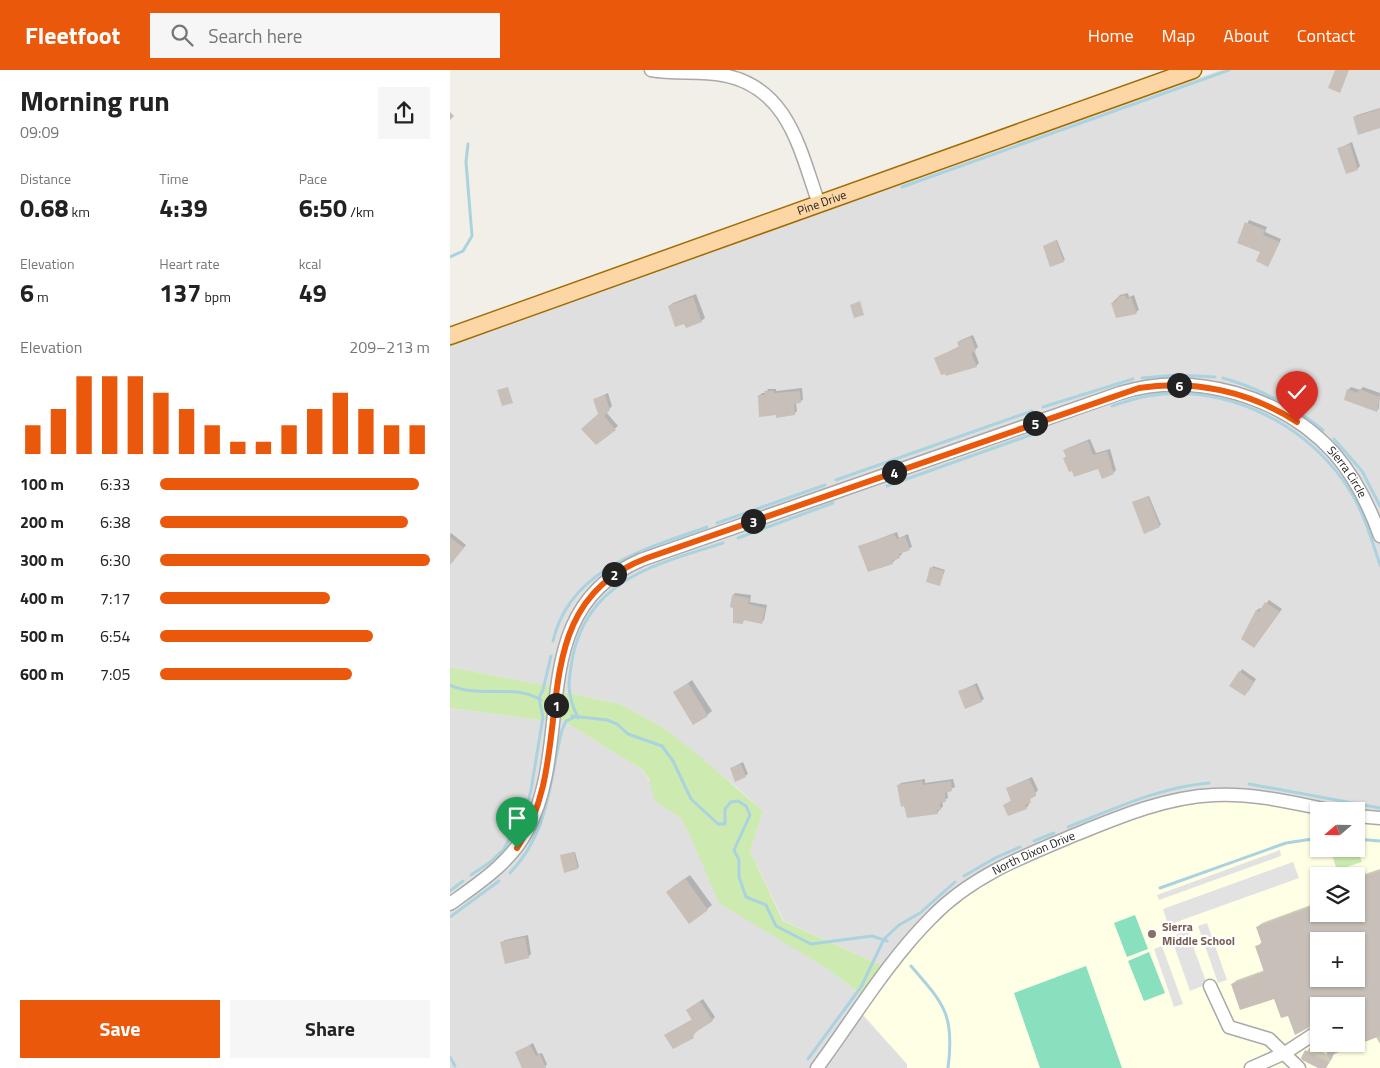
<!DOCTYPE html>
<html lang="en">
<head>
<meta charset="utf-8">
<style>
  body { margin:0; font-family:"Titillium Web",sans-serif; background:#f6f6f6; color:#222; height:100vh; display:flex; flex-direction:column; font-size:19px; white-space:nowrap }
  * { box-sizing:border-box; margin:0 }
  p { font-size:16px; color:#767676 }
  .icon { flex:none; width:28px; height:28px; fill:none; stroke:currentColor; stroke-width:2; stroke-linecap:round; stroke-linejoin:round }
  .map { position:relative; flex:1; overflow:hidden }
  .drawer { display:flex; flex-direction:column; background:#fff; width:450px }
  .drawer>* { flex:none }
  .needle { width:32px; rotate:250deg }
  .tools { position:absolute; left:860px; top:732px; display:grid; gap:10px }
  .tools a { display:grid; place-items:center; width:55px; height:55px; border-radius:0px; background:#fff; box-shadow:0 1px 4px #0004; font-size:25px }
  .pin { position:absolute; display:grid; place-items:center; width:42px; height:42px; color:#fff; margin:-51px -21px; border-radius:50% 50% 50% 0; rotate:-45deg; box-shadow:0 0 5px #0007 }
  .pin .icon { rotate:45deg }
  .km { position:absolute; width:25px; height:25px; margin:-12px; border-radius:50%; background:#222; color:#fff; font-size:14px; line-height:25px; text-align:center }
  .round { display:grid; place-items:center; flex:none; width:52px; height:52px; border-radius:0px; background:#f6f6f6 }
  .head { display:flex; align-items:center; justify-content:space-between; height:85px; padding:0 20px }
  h1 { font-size:28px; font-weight:700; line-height:38px }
  .stats { display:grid; grid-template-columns:repeat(3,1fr); gap:8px; height:85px; padding:5px 20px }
  .stats div { display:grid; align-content:center }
  .stats b { font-size:25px; font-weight:700 }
  .stats small { font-size:14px; font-weight:400 }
  .stats p { font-size:14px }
  .chart { height:140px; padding:10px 20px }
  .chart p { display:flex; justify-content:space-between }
  .chart svg { width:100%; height:90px; margin-top:5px; stroke:#ea580c; stroke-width:6 }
  .cta { display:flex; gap:10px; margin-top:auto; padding:10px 20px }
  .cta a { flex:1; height:58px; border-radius:0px; background:#ea580c; color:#fff; font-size:20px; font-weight:700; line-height:58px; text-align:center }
  .cta a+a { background:#f6f6f6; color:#222 }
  ul { padding:0 20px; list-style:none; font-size:16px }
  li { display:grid; grid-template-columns:80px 60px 1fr; align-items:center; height:38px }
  li i { height:12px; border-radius:6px; background:#ea580c }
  header { display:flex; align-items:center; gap:30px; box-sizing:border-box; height:70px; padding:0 25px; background:#ea580c; color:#fff }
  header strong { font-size:24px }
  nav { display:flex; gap:28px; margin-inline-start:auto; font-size:18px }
  .search { width:350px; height:45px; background:#f6f6f6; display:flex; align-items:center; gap:12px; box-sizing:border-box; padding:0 18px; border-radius:0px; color:#767676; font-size:19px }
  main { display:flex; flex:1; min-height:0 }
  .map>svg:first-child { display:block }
  .residential { fill:#e0dfdf }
  .education { fill:#ffffe5; fill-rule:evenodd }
  .grass { fill:#cdebb0 }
  .pitch { fill:#88e0be }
  .parking { fill:#e2e2e2 }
  .shadow { fill:#0003; fill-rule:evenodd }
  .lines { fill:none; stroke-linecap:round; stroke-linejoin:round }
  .stream { stroke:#aad3df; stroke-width:3 }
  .building { fill:#c7bfb8; fill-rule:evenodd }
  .minor-casing { stroke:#a9a9a9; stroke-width:15 }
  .major-casing { stroke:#a06b00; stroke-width:19 }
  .minor { stroke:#fff; stroke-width:12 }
  .major { stroke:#fcd6a4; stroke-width:16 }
  .route-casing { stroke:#fff; stroke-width:10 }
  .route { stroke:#ea580c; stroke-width:6 }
  .education-dot { fill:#8d6e63; stroke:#fff; stroke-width:2 }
  .labels { text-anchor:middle; stroke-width:4.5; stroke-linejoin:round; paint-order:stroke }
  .street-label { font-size:12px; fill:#222; stroke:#fff }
  .education-label { font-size:12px; font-weight:bold; fill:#785e54; stroke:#fff; text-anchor:start }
</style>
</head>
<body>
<header>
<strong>Fleetfoot</strong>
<div class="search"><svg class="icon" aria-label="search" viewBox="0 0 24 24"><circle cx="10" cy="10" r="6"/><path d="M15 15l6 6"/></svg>Search here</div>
<nav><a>Home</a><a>Map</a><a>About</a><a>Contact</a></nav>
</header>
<main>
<section class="drawer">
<div class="head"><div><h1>Morning run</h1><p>09:09</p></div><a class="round"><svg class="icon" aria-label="share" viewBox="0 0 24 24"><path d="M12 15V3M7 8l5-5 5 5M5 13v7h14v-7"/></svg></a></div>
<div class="stats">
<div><p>Distance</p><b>0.68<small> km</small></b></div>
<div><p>Time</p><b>4:39</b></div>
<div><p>Pace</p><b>6:50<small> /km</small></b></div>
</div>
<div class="stats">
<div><p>Elevation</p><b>6<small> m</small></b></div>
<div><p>Heart rate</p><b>137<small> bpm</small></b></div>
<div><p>kcal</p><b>49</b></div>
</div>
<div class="chart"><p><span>Elevation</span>209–213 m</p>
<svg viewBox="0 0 160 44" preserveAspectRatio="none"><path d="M5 44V30M15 44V22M25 44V6M35 44V6M45 44V6M55 44V14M65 44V22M75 44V30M85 44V38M95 44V38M105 44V30M115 44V22M125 44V14M135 44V22M145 44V30M155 44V30"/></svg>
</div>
<ul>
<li><b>100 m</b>6:33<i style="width:96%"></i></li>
<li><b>200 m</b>6:38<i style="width:92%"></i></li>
<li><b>300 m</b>6:30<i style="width:100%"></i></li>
<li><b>400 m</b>7:17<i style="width:63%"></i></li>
<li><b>500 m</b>6:54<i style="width:79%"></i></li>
<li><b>600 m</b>7:05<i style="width:71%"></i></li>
</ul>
<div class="cta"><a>Save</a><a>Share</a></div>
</section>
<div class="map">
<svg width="930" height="998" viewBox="0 0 930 998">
  <rect width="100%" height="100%" fill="#f2efe9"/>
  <path class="residential" d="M 772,0 L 930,0 L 930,742 L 785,718 L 741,721 L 722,725 L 651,748 L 564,784 L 521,806 L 481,839 L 433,896 L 334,851 L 300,781 L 313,741 L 290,720 L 214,658 L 170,634 L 114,622 L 110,649 L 193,700 L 201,714 L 230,747 L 239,763 L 378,899 L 412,925 L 404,936 L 457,994 L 457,998 L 0,998 L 0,638 L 97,651 L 102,617 L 0,597 L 0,274 L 678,31 Z"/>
  <path class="education" d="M 767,730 L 813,733 L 869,745 L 869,779 L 906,779 L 906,752 L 930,755 L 930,998 L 457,998 L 457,994 L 413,944 L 480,857 L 528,817 L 580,790 L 688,747 L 742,733 ZM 869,806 L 906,806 L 906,844 L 869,844 ZM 869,871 L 906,871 L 906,909 L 869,909 ZM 869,936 L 906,936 L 906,974 L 869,974 Z"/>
  <g class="grass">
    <path d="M 0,597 L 103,617 L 97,651 L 0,638 Z"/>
    <path d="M 113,622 L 170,634 L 214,658 L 253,689 L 313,741 L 300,781 L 333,851 L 433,896 L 412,925 L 378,899 L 269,833 L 239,763 L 230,747 L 212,736 L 204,729 L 199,709 L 193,700 L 110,649 Z"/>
    <path d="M 906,778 L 912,792 L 887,800 L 880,779 Z"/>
  </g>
  <g class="pitch">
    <path d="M 685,845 L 698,879 L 677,887 L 664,853 Z"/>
    <path d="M 699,882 L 715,923 L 694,931 L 678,891 Z"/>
    <path d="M 636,896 L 672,998 L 590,998 L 564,923 Z"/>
  </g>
  <g class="parking">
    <path d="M 830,780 L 831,786 L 709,830 L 707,825 Z"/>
    <path d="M 843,792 L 849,808 L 718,855 L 713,839 Z"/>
    <path d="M 757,853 L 777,910 L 768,913 L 748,856 Z"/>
    <path d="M 737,860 L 757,914 L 740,921 L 721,867 Z"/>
    <path d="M 712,876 L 733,934 L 724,937 L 704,879 Z"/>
  </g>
  <g class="shadow">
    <path d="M 930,38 L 930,57 L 904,47 L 907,45 Z"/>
    <path d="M 0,42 L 4,46 L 0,50 Z"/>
    <path d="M 902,72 L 910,96 L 907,99 L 888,79 Z"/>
    <path d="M 799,150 L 817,157 L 815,162 L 831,169 L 820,192 L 811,182 L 789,172 Z"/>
    <path d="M 607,170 L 615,190 L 601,195 L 594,176 Z"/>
    <path d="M 678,223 L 679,227 L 684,225 L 689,240 L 686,242 L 662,233 L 670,225 Z"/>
    <path d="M 246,224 L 255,248 L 251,251 L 219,236 L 223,233 Z"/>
    <path d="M 523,265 L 528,277 L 524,280 L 529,293 L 526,296 L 486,288 L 510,276 L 508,272 L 511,270 Z"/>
    <path d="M 901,317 L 910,320 L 913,317 L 930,323 L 929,338 L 927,341 L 898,320 Z"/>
    <path d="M 352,318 L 353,330 L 346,333 L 347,341 L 344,344 L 310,345 L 309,326 L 312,323 L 316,323 L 318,319 L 326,319 L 326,321 Z"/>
    <path d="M 158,323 L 162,336 L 156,342 L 168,356 L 146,374 L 150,344 L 145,329 Z"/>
    <path d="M 640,369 L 646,383 L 660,379 L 666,400 L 663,403 L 615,388 L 617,386 L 615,380 L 618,378 Z"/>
    <path d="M 699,426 L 711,455 L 695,462 L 684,432 Z"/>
    <path d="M 447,462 L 449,468 L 458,464 L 462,477 L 452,482 L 452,484 L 442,493 L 410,476 Z"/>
    <path d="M 1,463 L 16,475 L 0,494 L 0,465 Z"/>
    <path d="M 483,496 L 495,500 L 490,514 L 477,511 Z"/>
    <path d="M 285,523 L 301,525 L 300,532 L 317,535 L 314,550 L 312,552 L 295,549 L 292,553 L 283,525 Z"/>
    <path d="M 819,530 L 832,539 L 807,573 L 793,568 L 807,540 L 810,538 L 812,539 Z"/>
    <path d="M 792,599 L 806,609 L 798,622 L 790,602 Z"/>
    <path d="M 242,610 L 262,641 L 257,645 L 225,623 Z"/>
    <path d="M 527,613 L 534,629 L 531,631 L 510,621 Z"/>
    <path d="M 293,692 L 298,704 L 295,706 L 281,698 Z"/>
    <path d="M 582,707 L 588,720 L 578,732 L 579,735 L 576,738 L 555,735 L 562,730 L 557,718 Z"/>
    <path d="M 475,709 L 475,713 L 503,709 L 505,717 L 497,721 L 498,728 L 492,731 L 493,736 L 487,743 L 449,715 L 451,713 Z"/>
    <path d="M 125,782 L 129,797 L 128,798 L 112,785 Z"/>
    <path d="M 930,799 L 930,974 L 926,967 L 882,983 L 879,974 L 906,974 L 906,936 L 869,936 L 838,944 L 824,927 L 782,914 L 787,910 L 815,900 L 806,877 L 812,872 L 807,857 L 812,853 L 869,832 L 869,844 L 906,844 L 906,807 ZM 869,871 L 906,871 L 906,909 L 869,909 Z"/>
    <path d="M 240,805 L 262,835 L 257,839 L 222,818 Z"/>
    <path d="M 78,865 L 81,884 L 78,887 L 52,872 L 55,870 Z"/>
    <path d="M 253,929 L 265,947 L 262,950 L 244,963 L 243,967 L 218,963 L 243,949 L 240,938 Z"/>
    <path d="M 83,973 L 88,984 L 92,983 L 97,994 L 94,998 L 72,998 L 66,983 Z"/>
    <path d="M 861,976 L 883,987 L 876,998 L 871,998 L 852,988 Z"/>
  </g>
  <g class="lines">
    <g class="stream">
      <path d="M 452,117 L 779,0"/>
      <path d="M 0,187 L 13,181 L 22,166 L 16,92 L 18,74"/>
      <path d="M 692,308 L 727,305 L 765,307"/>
      <path d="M 773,308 C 811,319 842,335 873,360"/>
      <path d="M 662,336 C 674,332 686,328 698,326 C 779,313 861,356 902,424 C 915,446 922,471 930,495"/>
      <path d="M 593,337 L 683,309"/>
      <path d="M 884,369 L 912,401 L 930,436"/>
      <path d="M 386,410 L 582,341"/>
      <path d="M 437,416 L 589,362"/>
      <path d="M 267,453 L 375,415"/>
      <path d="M 288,468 L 383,433"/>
      <path d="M 103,571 C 120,498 196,479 257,457"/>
      <path d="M 0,615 C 29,629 64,613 91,630"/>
      <path d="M 122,646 L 157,650 L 167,654 L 178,664 L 212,676 L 223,691 L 241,729 L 268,754 L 275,754 L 275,739 L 281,732 L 288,731 L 296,736 L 300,745 L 284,780 L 289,790 L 289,807 L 296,827 L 316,835 L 326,856 L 361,874 L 422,866 L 437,871"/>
      <path d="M 128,648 C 116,623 118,612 123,585 C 140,508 208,494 273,473"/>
      <path d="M 799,714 L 930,738"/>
      <path d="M 618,757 C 664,739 710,717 759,713"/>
      <path d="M 906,769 L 930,771"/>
      <path d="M 584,771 L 604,763"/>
      <path d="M 60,803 C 100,761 99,712 112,660 L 116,651 L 125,647"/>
      <path d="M 21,805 L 39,793 L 54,779 L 77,736 L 81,720 L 93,647 L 89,628 L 93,620 L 101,586"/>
      <path d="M 514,806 L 545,788 L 570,777"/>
      <path d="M 710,818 L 836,773 L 869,768"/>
      <path d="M 0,821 L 13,811"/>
      <path d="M 0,847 L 49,811"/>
      <path d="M 461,896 C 494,934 505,945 498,998"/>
      <path d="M 0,987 L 5,996"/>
      <path d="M 358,989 L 411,917 L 434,869 L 449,855 L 470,843 L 505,812"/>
    </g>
  </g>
  <g class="building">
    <path d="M 885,0 L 899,0 L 890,23 L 878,18 Z"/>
    <path d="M 930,39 L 930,58 L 908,65 L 903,47 Z"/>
    <path d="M 900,74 L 908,100 L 896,104 L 887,78 Z"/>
    <path d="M 795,152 L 815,160 L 813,165 L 830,172 L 818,197 L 806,191 L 810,182 L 787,173 Z"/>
    <path d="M 606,170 L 614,192 L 600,197 L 593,176 Z"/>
    <path d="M 675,225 L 677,229 L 681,227 L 687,244 L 666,248 L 661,233 L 667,231 L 666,228 Z"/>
    <path d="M 243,227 L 252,252 L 236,258 L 234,254 L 225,257 L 218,236 Z"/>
    <path d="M 410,231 L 414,245 L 404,248 L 400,235 Z"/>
    <path d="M 521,267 L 526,281 L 521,283 L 527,297 L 496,306 L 495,304 L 491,305 L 484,288 L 509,277 L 507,272 Z"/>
    <path d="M 58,317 L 63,333 L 52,336 L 47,320 Z"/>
    <path d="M 897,319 L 908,323 L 909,319 L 930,327 L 927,342 L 894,330 Z"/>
    <path d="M 314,321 L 324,321 L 324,323 L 350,321 L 351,333 L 344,334 L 345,345 L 326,348 L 326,345 L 309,347 L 308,325 L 315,325 Z"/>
    <path d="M 155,325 L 160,340 L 154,346 L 166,360 L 146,375 L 131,359 L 148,344 L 143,329 Z"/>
    <path d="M 638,371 L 643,385 L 657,381 L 664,404 L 652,409 L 648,399 L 624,407 L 622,401 L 619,402 L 613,388 L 616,387 L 613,380 Z"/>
    <path d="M 698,426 L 710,457 L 694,464 L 682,432 Z"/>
    <path d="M 444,464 L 447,469 L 455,466 L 460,480 L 449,484 L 450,488 L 442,491 L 443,494 L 418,502 L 408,476 Z"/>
    <path d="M 0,467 L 14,478 L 0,495 Z"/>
    <path d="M 480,497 L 494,501 L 490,516 L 476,512 Z"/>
    <path d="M 282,525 L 299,528 L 298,534 L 315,538 L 312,554 L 293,550 L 293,554 L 283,553 L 283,538 L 280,537 Z"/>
    <path d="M 815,532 L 830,542 L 804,578 L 791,569 L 806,540 L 809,542 Z"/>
    <path d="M 789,601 L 804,612 L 795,626 L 779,616 Z"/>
    <path d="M 238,613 L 258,646 L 243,655 L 223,622 Z"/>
    <path d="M 525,615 L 532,632 L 515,639 L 508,621 Z"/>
    <path d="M 291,694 L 296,707 L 285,712 L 280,698 Z"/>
    <path d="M 579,709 L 586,723 L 586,726 L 580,729 L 581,733 L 575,735 L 577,739 L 558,746 L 553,735 L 561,731 L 556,718 Z"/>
    <path d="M 472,711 L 473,715 L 501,711 L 502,721 L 495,723 L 496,732 L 490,733 L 491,740 L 487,740 L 488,744 L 457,748 L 454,736 L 451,737 L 447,715 Z"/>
    <path d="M 124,782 L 128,799 L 114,803 L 110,785 Z"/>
    <path d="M 930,801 L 930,966 L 884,984 L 880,991 L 873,974 L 906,974 L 906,936 L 869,936 L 869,956 L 860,957 L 845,965 L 838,946 L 831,948 L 824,929 L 790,940 L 781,914 L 814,902 L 805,876 L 812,874 L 806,857 L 869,834 L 869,844 L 906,844 L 906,809 ZM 869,871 L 906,871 L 906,909 L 869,909 Z"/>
    <path d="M 235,808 L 258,840 L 239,854 L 216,822 Z"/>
    <path d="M 75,867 L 79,888 L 55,894 L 50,872 Z"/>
    <path d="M 250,931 L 263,951 L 246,962 L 243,966 L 244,968 L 223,979 L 214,965 L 242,950 L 236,940 Z"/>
    <path d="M 80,975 L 86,986 L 90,984 L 96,998 L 72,998 L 65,982 Z"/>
    <path d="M 855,980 L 879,992 L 876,998 L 868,998 L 852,990 L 851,988 Z"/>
  </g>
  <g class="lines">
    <defs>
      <g id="minor">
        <path d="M 201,0 C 224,4 249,1 273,5 C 339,17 350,81 369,134"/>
        <path d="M 906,746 L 930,748"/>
        <path id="s1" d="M 0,834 C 29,813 60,793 77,761 C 126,669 73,541 191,490 L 670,323 C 744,300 832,326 884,383 C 905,407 919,435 930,466"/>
        <path d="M 760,916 L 779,957 L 819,969 L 849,998"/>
        <path id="s2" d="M 367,998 C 404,948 437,892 481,848 C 521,806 574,786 627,764 C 671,746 717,727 764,725 C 805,723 844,733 884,741"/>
        <path d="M 801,998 L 835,983 L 864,964"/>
      </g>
      <g id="major">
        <path id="s3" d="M 0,266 L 743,0"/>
      </g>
    </defs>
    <use href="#minor" class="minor-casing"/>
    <use href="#major" class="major-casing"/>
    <use href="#minor" class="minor"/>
    <use href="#major" class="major"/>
  </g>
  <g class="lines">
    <defs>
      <path id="route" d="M 67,778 C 132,683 66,537 197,488 L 689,318 C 745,309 800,322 847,352"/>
    </defs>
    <use href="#route" class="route-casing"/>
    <use href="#route" class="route"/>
  </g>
  <circle class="education-dot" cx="702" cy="864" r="5"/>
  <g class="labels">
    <g class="street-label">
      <text dy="4" stroke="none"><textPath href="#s3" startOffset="395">Pine Drive</textPath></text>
      <text dy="4" stroke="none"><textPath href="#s1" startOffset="1180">Sierra Circle</textPath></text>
      <text dy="4" stroke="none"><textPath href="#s2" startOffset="311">North Dixon Drive</textPath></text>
    </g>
    <g class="education-label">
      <text x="712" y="861">Sierra<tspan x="712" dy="14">Middle School</tspan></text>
    </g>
  </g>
</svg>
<div class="tools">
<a><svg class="needle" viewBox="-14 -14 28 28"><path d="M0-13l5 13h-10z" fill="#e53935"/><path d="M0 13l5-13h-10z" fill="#767676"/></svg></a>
<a><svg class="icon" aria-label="layers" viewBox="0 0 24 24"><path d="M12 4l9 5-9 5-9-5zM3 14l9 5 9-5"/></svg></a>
<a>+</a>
<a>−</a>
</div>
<div class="pin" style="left:67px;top:778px;background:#1e9e55"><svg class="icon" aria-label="arrive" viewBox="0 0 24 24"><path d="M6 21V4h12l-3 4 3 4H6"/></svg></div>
<div class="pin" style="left:847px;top:352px;background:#d93025"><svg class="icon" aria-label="check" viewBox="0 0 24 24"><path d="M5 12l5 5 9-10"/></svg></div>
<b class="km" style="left:106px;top:635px">1</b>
<b class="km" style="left:164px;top:504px">2</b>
<b class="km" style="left:303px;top:451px">3</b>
<b class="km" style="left:444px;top:402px">4</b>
<b class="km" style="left:585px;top:353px">5</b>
<b class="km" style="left:729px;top:315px">6</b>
</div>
</main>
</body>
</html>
